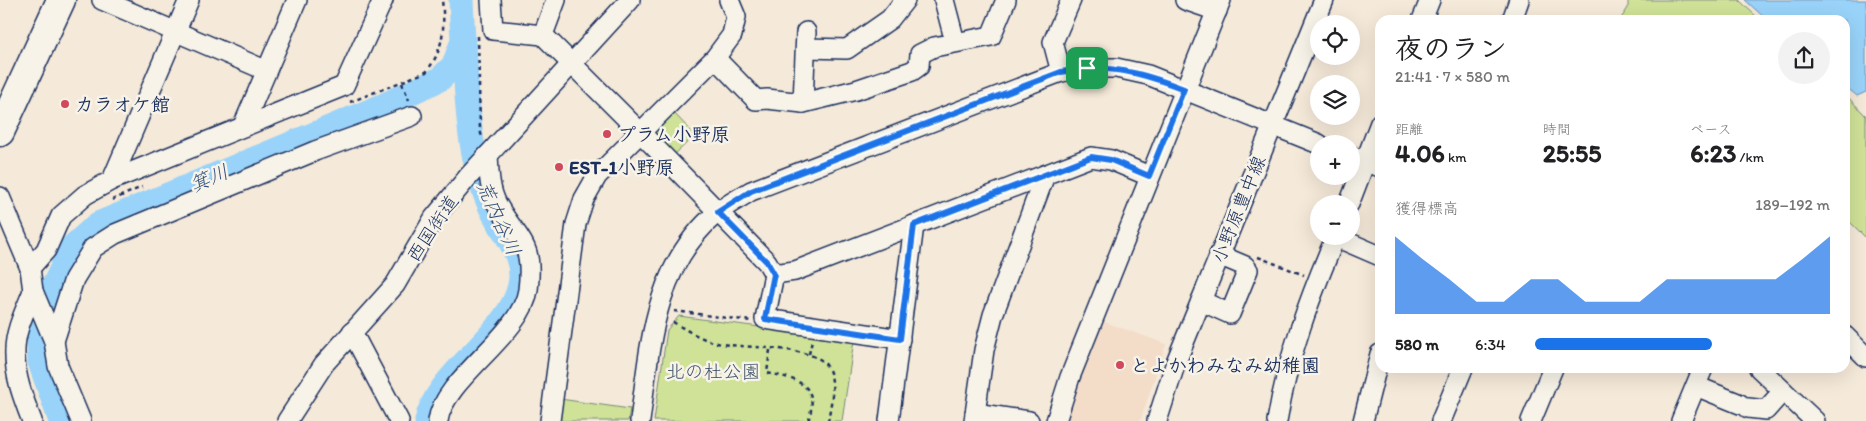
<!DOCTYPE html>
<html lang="ja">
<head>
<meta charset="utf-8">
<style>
  body { margin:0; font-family:Itim,"Klee One",sans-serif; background:#f2f2f2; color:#202124; height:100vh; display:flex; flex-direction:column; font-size:19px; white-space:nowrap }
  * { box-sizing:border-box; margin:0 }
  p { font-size:16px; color:#757577 }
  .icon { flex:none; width:28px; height:28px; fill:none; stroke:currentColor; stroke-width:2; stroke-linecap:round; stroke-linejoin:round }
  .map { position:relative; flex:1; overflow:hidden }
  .details { position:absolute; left:1375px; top:15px; width:475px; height:358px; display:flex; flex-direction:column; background:#fff; border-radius:15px; box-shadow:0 5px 20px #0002 }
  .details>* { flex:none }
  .fabs { position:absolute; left:1310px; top:15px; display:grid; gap:10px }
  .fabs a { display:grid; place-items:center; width:50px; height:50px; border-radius:50%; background:#fff; box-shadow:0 5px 20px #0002; font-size:25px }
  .pin { position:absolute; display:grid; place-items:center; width:42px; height:42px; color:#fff; margin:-21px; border-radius:10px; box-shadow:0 2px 8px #0006 }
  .round { display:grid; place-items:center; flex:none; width:52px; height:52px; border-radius:26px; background:#f2f2f2 }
  .headline { display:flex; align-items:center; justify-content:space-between; height:85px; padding:0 20px }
  h1 { font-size:28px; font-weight:700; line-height:38px }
  .metrics { display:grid; grid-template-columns:repeat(3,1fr); gap:8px; height:85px; padding:5px 20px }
  .metrics div { display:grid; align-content:center }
  .metrics b { font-size:25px; font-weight:700 }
  .metrics small { font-size:14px; font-weight:400 }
  .metrics p { font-size:14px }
  .chart { height:140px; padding:10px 20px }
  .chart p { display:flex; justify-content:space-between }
  .chart svg { width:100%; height:90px; margin-top:5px; fill:#1a73e8; opacity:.7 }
  ul { padding:0 20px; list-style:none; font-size:16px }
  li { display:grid; grid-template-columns:80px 60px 1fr; align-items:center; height:38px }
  li i { height:12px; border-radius:6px; background:#1a73e8 }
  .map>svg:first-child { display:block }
  .built { fill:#f3dcc8 }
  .green { fill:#cfe297; stroke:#75887a }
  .water { fill:#99d3f9; stroke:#6791bb }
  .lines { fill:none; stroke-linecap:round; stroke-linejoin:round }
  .river { stroke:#99d3f9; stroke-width:25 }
  .minor-casing { stroke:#1b2f5e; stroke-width:22 }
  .highway-casing { stroke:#1b2f5e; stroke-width:31 }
  .path { stroke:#1b2f5e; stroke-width:2.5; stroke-dasharray:4 4; stroke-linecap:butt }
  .minor { stroke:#f7f3e8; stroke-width:19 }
  .highway { stroke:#f7f3e8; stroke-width:28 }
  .route-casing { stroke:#fff; stroke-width:10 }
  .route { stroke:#1a73e8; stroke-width:6 }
  .poi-dot { fill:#d1495b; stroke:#f7f3e8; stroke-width:2 }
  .labels { text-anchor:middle; stroke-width:5; stroke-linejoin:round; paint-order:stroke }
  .poi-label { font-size:19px; font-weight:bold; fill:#1b2f5e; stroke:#f7f3e8; text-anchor:start }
  .street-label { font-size:19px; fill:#1b2f5e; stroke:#f7f3e8 }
  .park-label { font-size:19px; fill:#3f5369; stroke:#f7f3e8 }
  .water-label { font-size:20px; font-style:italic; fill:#34507d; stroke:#f7f3e8 }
</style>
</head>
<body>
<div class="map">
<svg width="1866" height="421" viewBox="0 0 1866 421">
  <rect width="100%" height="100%" fill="#f5e9d9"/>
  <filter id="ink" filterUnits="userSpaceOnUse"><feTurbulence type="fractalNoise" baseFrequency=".02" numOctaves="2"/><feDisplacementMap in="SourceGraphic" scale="10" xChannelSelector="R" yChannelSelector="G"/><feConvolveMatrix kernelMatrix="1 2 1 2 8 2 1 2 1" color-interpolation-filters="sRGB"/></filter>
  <g filter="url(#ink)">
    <path class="built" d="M 1099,320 L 1166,344 L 1140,421 L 1065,421 Z"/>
    <g class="green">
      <path d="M 1628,0 L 1739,0 L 1760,20 L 1620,20 L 1628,8 Z"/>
      <path d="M 1845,94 L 1866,116 L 1866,238 L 1845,217 Z"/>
      <path d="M 671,110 L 695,135 L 672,157 L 653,137 L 655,126 Z"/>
      <path d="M 679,316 L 854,340 L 842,421 L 654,421 L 667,330 Z"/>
      <path d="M 560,399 L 630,409 L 628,421 L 557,421 Z"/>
    </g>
    <path class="water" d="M 1745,0 L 1866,0 L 1866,92 L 1857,96 L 1845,86 L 1845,20 L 1767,20 Z"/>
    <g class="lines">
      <g class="river">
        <path d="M 61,421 L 40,362 L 39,333 L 49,296 L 72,247 L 98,224 L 382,106 L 440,79 L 454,65 L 463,41 L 461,0"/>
        <path d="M 427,421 C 435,375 511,333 520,285 C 526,257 505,235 493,212 C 468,162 467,100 464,45"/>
      </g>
      <defs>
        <g id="minor">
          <path d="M 102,0 L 265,70"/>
          <path d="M 491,0 L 493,30 L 543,35 L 640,132 L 767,262 L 774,274 L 795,271 L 1091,157 L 1111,160 L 1149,176"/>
          <path d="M 944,0 L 955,42"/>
          <path d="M 1185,0 L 1217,11"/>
          <path d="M 1422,20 L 1430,0"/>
          <path d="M 1512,20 L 1519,0"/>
          <path d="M 543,35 L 556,0"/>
          <path d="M 806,48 L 847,49 L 890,19 L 905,0"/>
          <path d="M 715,58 L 756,100 L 767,99 L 803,103 L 856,90 L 912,71 L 919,66 L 920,54 L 934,47 L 991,36 L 1006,0"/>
          <path d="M 1061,72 L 1053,42 L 1071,0"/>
          <path d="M 803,103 L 806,32"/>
          <path d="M 243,126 L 297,0"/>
          <path d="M 1351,156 L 1380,167"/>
          <path d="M 112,180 L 189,0"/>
          <path d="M 0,197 L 30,268 L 33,291 L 54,341 L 58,366 L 81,421"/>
          <path d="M 1349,204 L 1380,123"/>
          <path d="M 1336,237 L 1380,256"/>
          <path d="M 30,268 L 46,250 L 61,216 L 85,195 L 112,180 L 344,86 L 383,0"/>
          <path d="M 774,274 L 765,319 L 900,339"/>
          <path d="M 1201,301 L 1230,314 L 1248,270 L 1245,266 L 1219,255"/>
          <path d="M 352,332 L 399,421"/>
          <path d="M 1845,336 L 1866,357"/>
          <path d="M 54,341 L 74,279 L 93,248 L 115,234 L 315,151 L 412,116"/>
          <path d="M 1759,368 L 1815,421"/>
          <path d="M 1696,386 L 1740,404"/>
          <path d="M 1748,408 L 1766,410 L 1783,391"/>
          <path d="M 975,413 L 1029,421"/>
          <path d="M 32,421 C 23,398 14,375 15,350 C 15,330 26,309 33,291"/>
          <path d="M 287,421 L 324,364 L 395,285 L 434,218 L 468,177 L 630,0"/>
          <path d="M 438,421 C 443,379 522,335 528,290 C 534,240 518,242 497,204 C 489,189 489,171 488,155"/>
          <path d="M 550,421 L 576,224 L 584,199 L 597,176 L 715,58 L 732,35 L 736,17 L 729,0"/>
          <path d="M 640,421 C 650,345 654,265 718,212 C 728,204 740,198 751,191 L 1061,72 L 1087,68 L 1116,68 L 1148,75 L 1319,144"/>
          <path d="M 889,421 L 914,225"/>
          <path d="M 974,421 L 984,350 L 993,315 L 1045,175"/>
          <path d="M 1056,421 L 1070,377 L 1221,0"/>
          <path d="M 1157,421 L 1176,362 L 1324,0"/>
          <path d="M 1277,421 C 1288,355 1310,297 1336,236"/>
          <path d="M 1363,421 L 1380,354"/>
          <path d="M 1441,421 L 1463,368"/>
          <path d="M 1531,421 L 1553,368"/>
          <path d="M 1681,421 L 1703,368"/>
        </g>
        <path id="highway" d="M 0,132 L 61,0"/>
      </defs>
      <use href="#minor" class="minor-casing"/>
      <use href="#highway" class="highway-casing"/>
      <g class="path">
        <path d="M 478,36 L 480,130 L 482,137"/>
        <path d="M 402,83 L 409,100"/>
        <path d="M 350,102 L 426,72 C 444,50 445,27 442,0"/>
        <path d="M 112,200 L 142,187"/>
        <path d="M 1258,257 L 1304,275"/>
        <path d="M 674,311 L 751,321"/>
        <path d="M 673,322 C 688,331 704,341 722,344 C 744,348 814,346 826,365 C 837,380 831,403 828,421"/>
        <path d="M 770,350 L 767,373 C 797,379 821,384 808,421"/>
        <path d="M 809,354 L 812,341"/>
      </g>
      <use href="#minor" class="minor"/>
      <use href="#highway" class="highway"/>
    </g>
  </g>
  <g class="lines" filter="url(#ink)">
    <defs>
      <path id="route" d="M 1087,68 C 1124,68 1150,76 1184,89 L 1149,176 L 1111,160 L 1091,157 L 914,225 L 900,339 L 765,319 L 774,274 L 767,262 L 718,212 L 751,191 L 1061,72 Z"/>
    </defs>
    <use href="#route" class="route-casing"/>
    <use href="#route" class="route"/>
  </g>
  <g class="poi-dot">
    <circle cx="65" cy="104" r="5"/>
    <circle cx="607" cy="134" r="5"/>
    <circle cx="559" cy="167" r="5"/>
    <circle cx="1120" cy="365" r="5"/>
  </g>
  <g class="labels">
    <g class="poi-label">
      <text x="75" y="111">カラオケ館</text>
      <text x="617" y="141">プラム小野原</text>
      <text x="569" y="174">EST-1小野原</text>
      <text x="1130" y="372">とよかわみなみ幼稚園</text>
    </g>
    <g class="street-label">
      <text transform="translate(1238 209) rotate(-68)" y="7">小野原豊中線</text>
      <text transform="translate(432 228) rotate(-56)" y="7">西国街道</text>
    </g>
    <g class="park-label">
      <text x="713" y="378">北の杜公園</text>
    </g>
    <g class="water-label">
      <text transform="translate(209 178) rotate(-23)" y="7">箕川</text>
      <text transform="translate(499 218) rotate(66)" y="7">荒内谷川</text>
    </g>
  </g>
</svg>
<div class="fabs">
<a><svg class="icon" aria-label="locate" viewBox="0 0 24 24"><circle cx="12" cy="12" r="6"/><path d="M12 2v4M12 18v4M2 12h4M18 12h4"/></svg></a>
<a><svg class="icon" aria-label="layers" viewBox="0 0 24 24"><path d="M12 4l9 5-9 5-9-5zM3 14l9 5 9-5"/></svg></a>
<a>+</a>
<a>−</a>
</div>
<div class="pin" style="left:1087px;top:68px;background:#1e9e55"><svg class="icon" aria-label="arrive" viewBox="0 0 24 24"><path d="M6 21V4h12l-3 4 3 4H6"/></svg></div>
<section class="details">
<div class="headline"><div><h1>夜のラン</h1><p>21:41 · 7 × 580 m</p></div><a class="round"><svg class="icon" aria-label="share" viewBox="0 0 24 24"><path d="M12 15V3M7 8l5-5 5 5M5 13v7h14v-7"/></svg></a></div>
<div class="metrics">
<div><p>距離</p><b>4.06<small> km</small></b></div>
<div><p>時間</p><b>25:55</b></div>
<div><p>ペース</p><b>6:23<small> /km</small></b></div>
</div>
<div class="chart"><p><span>獲得標高</span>189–192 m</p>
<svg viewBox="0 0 160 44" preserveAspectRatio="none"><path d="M0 44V6L10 17L20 27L30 38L40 38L50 27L60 27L70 38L80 38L90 38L100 27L110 27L120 27L130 27L140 27L150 17L160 6V44z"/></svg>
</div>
<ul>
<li><b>580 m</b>6:34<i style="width:60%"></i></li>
</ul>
</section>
</div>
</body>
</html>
